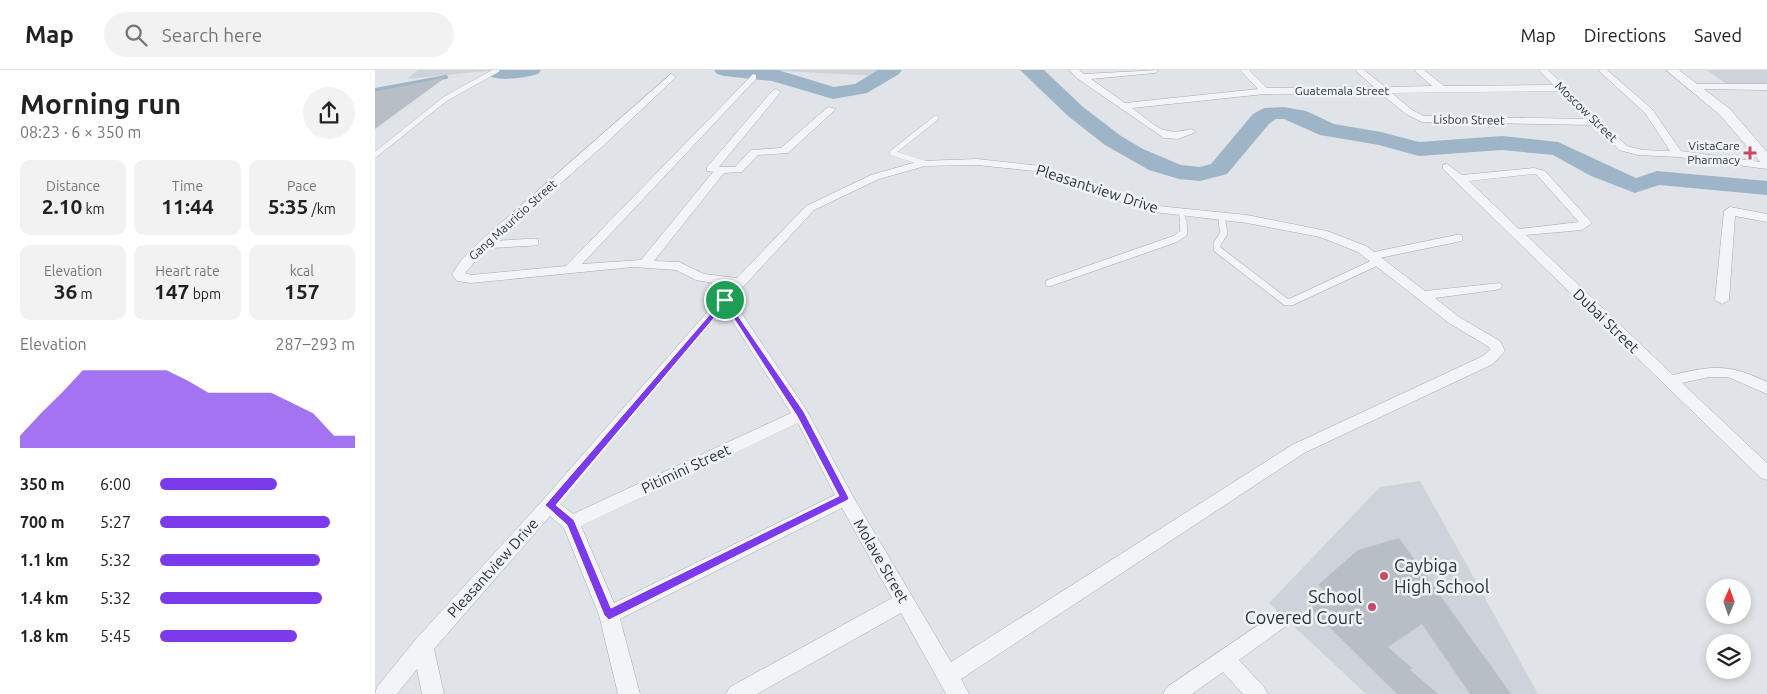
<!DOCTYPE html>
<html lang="en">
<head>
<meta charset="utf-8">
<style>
  body { margin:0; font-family:Ubuntu,sans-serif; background:#f2f2f2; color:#222; height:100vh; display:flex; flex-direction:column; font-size:19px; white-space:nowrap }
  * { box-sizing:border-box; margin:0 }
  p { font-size:16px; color:#767676 }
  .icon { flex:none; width:28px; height:28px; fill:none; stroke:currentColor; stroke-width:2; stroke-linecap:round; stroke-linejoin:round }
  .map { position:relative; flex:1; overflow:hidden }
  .details { display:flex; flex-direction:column; background:#fff; width:375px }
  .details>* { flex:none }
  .needle { width:32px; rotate:2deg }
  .controls { position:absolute; left:1331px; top:509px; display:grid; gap:10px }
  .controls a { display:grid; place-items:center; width:45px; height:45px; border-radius:50%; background:#fff; box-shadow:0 2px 8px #0003; font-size:25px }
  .pin { position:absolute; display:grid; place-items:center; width:42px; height:42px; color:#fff; margin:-21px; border:2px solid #fff; border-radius:50%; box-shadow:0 1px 5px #0007 }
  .round { display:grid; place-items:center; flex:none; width:52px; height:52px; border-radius:26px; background:#f2f2f2 }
  .summary { display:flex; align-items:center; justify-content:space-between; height:85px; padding:0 20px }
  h1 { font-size:28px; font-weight:700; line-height:38px }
  .stats { display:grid; grid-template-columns:repeat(3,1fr); gap:8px; height:85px; padding:5px 20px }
  .stats div { display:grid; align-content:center; border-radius:10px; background:#f2f2f2; text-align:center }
  .stats b { font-size:21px; font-weight:700 }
  .stats small { font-size:14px; font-weight:400 }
  .stats p { font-size:14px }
  .chart { height:140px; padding:10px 20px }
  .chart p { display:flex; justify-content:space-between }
  .chart svg { width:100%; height:90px; margin-top:5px; fill:#7c3aed; opacity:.7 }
  ul { padding:0 20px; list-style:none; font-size:16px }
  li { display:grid; grid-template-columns:80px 60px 1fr; align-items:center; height:38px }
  li i { height:12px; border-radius:6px; background:#7c3aed }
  header { display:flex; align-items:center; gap:30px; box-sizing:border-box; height:70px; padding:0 25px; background:#fff; border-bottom:1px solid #e0e0e0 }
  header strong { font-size:24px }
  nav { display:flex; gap:28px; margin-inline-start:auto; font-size:18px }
  .search { width:350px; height:45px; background:#f2f2f2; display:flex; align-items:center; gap:12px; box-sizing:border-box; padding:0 18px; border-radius:28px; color:#767676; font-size:19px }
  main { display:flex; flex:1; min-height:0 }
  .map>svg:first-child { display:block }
  .built { fill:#ced3da }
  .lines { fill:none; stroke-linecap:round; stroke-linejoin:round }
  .stream { stroke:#9db5c7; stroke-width:4 }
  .river { fill:#9db5c7; fill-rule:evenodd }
  .building { fill:#b8bec5 }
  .service-far1-casing { stroke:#a5abb2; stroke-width:5.5 }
  .service-casing { stroke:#a5abb2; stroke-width:8 }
  .minor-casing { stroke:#a5abb2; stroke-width:1 }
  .tertiary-casing { stroke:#a5abb2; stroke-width:1 }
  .service-far1 { stroke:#f3f4f7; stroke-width:5 }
  .service { stroke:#f3f4f7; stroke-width:7 }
  .minor { fill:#f3f4f7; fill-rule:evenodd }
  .tertiary { fill:#f3f4f7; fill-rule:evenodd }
  .route { fill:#7c3aed; stroke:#fff; fill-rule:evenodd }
  .poi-dot { fill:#c84a69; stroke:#f0f3f6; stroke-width:2 }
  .labels { text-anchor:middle; stroke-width:5; stroke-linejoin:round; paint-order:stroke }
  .far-street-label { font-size:12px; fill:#29333f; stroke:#f0f3f6 }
  .far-poi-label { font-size:12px; fill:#29333f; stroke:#f0f3f6; text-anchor:end }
  .street-label { font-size:15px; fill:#29333f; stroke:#f0f3f6 }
  .near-poi-label { font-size:18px; fill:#29333f; stroke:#f0f3f6; text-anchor:start }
</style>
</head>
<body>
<header>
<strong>Map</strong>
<div class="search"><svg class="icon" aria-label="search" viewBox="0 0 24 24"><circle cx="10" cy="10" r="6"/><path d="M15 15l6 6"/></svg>Search here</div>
<nav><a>Map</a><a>Directions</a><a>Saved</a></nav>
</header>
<main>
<section class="details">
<div class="summary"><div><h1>Morning run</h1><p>08:23 · 6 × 350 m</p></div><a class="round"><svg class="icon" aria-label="share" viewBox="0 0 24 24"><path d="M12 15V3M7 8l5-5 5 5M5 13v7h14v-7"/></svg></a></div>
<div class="stats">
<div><p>Distance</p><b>2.10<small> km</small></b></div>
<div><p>Time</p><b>11:44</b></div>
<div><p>Pace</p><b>5:35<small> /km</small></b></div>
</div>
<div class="stats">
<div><p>Elevation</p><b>36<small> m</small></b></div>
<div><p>Heart rate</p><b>147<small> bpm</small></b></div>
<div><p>kcal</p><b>157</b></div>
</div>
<div class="chart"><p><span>Elevation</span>287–293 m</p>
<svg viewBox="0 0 160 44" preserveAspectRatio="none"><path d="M0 44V38L10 27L20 17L30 6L40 6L50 6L60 6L70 6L80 11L90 17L100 17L110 17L120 17L130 22L140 27L150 38L160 38V44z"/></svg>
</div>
<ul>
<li><b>350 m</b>6:00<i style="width:60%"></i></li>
<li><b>700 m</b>5:27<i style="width:87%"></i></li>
<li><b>1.1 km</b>5:32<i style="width:82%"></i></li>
<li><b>1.4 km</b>5:32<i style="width:83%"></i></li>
<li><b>1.8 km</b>5:45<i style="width:70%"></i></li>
</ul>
</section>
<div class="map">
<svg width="1392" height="624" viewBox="0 0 1392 624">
  <rect width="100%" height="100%" fill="#e0e4e8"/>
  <g class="built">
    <path d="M 43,0 L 120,0 L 32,9 Z"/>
    <path d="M 387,0 L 509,0 L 503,6 Z"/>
    <path d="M 1332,0 L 1392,0 L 1392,15 L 1353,15 Z"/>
    <path d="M 1045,411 L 1083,479 L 1163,624 L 991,624 L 894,533 L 1005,417 Z"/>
  </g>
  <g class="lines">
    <path class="stream" d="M 0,20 L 71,7"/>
    <g class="river">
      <path d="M 115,0 L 166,0 L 163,4 C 149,8 130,11 116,7 L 113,3 Z"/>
      <path d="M 339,0 L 403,0 L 459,17 L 480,14 L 503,0 L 527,0 L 524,4 L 492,23 L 458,29 L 397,11 L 349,6 L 342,4 Z"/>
      <path d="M 645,0 L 669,0 L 708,37 L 746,66 L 768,79 L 806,95 L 825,97 L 836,94 L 878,44 L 889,38 L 909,37 L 931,41 L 959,54 L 1006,62 L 1044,72 L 1127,66 L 1183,72 L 1261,108 L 1282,101 L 1392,111 L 1392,125 L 1284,115 L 1260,123 L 1216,106 L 1178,85 L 1127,80 L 1044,86 L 1004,75 L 945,65 L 909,49 L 901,49 L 894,54 L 852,104 L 825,111 L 804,109 L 774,100 L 730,75 L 693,46 Z"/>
    </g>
  </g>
  <g class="building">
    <path d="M 71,7 L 0,59 L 0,22 Z"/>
    <path d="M 1024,468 L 1136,624 L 1095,624 L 1047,554 L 1013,577 L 1037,598 L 1035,600 L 1063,624 L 1022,624 L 935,538 L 955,525 L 943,515 L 983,480 Z"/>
  </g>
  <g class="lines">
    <defs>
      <g id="service-far1">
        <path d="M 0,85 L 70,29 L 122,0"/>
        <path d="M 549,93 L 517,83 L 561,48"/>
        <path d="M 806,142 L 809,153"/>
        <path d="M 846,146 L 847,153"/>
      </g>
      <g id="service">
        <path d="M 847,152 L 849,163 L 842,174 L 842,179 L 911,232 L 916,232 L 1004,191"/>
        <path d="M 108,175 L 160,172"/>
        <path d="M 997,186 L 1084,168"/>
        <path d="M 674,213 L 800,169 L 809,163 L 808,152"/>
      </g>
      <g id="minor">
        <path d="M 694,0 L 704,0 L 709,4 L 784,0 L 780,3 L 716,9 L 750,33 L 883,19 L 865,0 L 874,0 L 892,18 L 999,17 L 980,0 L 989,0 L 1010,17 L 1057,16 L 1039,0 L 1049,0 L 1069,16 L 1178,15 L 1164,0 L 1173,0 L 1252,76 L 1267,80 L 1295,81 L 1270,43 L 1223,0 L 1232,0 L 1277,39 L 1306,81 L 1392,93 L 1392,99 L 1303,87 L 1263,85 L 1244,80 L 1219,55 L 1047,52 L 1031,44 L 1005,23 L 890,24 L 757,38 C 781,55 786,67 816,59 L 821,62 L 803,69 L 789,68 L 703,9 ZM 1184,21 L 1212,49 L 1049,46 L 1037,40 L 1017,23 Z"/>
        <path d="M 296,4 L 301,7 L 299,9 L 229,75 L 112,178 L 90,203 L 96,205 L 191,196 L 378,4 L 381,5 L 381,9 L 207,194 L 266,190 L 338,102 L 332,101 L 332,97 L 398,20 L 401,19 L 406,22 L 404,24 L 344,97 L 360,97 L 376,80 L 406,78 L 453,37 L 461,39 L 413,83 L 383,85 L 367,102 L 349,103 L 279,191 L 304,192 L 329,204 L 362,208 L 431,136 L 496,105 L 545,91 L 602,89 L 665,96 L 773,135 L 872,145 L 952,161 L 991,176 L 1050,221 L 1125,213 L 1127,216 L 1125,219 L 1120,220 L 1060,228 L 1084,247 L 1125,271 L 1130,281 L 1118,294 L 929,383 L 586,609 L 594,624 L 571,624 L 526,543 L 382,624 L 351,624 L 355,617 L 517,528 L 467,438 L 245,549 L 265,624 L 243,624 L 224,545 L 189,458 L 175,446 L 59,579 L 69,624 L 47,624 L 42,599 L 22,624 L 0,624 L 2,617 L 41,569 L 168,430 L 355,216 L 321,210 L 301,200 L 258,197 L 96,213 L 82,211 L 77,204 L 87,189 L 104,172 ZM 602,95 L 659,101 L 771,141 L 872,153 L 945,167 L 983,182 L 1074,253 L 1114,277 L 1115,280 L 1108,286 L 917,375 L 576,592 L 476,423 L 432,341 L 357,229 L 439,140 L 504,109 L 550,96 ZM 349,238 L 416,343 L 198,444 L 185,434 ZM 423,353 L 460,425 L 239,533 L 206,456 Z"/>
        <path d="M 1319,14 L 1392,14 L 1392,20 L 1316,19 L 1316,15 Z"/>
        <path d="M 1072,94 L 1087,105 L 1159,98 L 1170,101 L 1217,153 L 1207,160 L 1151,165 L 1298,305 C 1337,295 1356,294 1392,312 L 1392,324 L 1353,307 L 1334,307 L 1307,313 L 1392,393 L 1392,410 L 1386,408 L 1068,99 L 1068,95 ZM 1159,104 L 1162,105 L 1204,152 L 1144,159 L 1094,111 Z"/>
        <path d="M 1355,137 L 1392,144 L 1392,152 L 1360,146 L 1354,230 L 1347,234 L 1340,230 L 1349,141 Z"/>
        <path d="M 904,541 L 911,544 L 914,550 L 911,556 L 864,590 L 889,617 L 893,624 L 868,624 L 848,602 L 817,624 L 788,624 L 792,617 Z"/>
      </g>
      <path id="tertiary" d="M 1291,0 L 1304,0 L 1355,39 L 1392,82 L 1392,95 L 1387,94 L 1345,45 Z"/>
    </defs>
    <use href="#service-far1" class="service-far1-casing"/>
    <use href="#service" class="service-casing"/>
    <use href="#minor" class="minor-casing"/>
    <use href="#tertiary" class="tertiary-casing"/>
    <use href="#service-far1" class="service-far1"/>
    <use href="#service" class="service"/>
    <use href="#minor" class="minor"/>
    <use href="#tertiary" class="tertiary"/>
  </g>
  <path class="route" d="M 350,227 L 429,342 L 474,428 L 473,430 L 234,550 L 229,545 L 192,455 L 170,435 ZM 350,235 L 422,346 L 464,426 L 236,538 L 199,450 L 181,435 Z"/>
  <g class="poi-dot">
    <path d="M1372.5 75.5h5v5h5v5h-5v5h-5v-5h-5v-5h5z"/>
    <circle cx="1009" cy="506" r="5"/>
    <circle cx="997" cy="537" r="5"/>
  </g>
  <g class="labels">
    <g class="far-street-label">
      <text x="967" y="25">Guatemala Street</text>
      <text transform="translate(1211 42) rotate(44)" y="4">Moscow Street</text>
      <text transform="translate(1094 50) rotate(1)" y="4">Lisbon Street</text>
      <text transform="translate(138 150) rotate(-42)" y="4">Gang Mauricio Street</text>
    </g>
    <g class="far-poi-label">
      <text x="1365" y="80">VistaCare<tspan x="1365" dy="14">Pharmacy</tspan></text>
    </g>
    <g class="street-label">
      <text transform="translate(722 119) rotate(18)" y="5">Pleasantview Drive</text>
      <text transform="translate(1231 251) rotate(44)" y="5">Dubai Street</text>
      <text transform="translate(311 399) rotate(-25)" y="5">Pitimini Street</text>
      <text transform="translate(506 491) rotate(60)" y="5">Molave Street</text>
      <text transform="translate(118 498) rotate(-48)" y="5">Pleasantview Drive</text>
    </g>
    <g class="near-poi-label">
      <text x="1019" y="502">Caybiga<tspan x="1019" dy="21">High School</tspan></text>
      <text x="987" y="533" text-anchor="end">School<tspan x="987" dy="21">Covered Court</tspan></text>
    </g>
  </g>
</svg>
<div class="controls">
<a><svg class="needle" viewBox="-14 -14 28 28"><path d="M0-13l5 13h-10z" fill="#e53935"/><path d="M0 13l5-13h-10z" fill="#767676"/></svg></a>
<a><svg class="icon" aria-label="layers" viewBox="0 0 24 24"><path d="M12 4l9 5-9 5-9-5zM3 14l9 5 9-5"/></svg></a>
</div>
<div class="pin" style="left:350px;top:230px;background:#1e9e55"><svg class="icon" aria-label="arrive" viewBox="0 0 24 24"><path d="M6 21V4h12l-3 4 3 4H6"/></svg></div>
</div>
</main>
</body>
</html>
